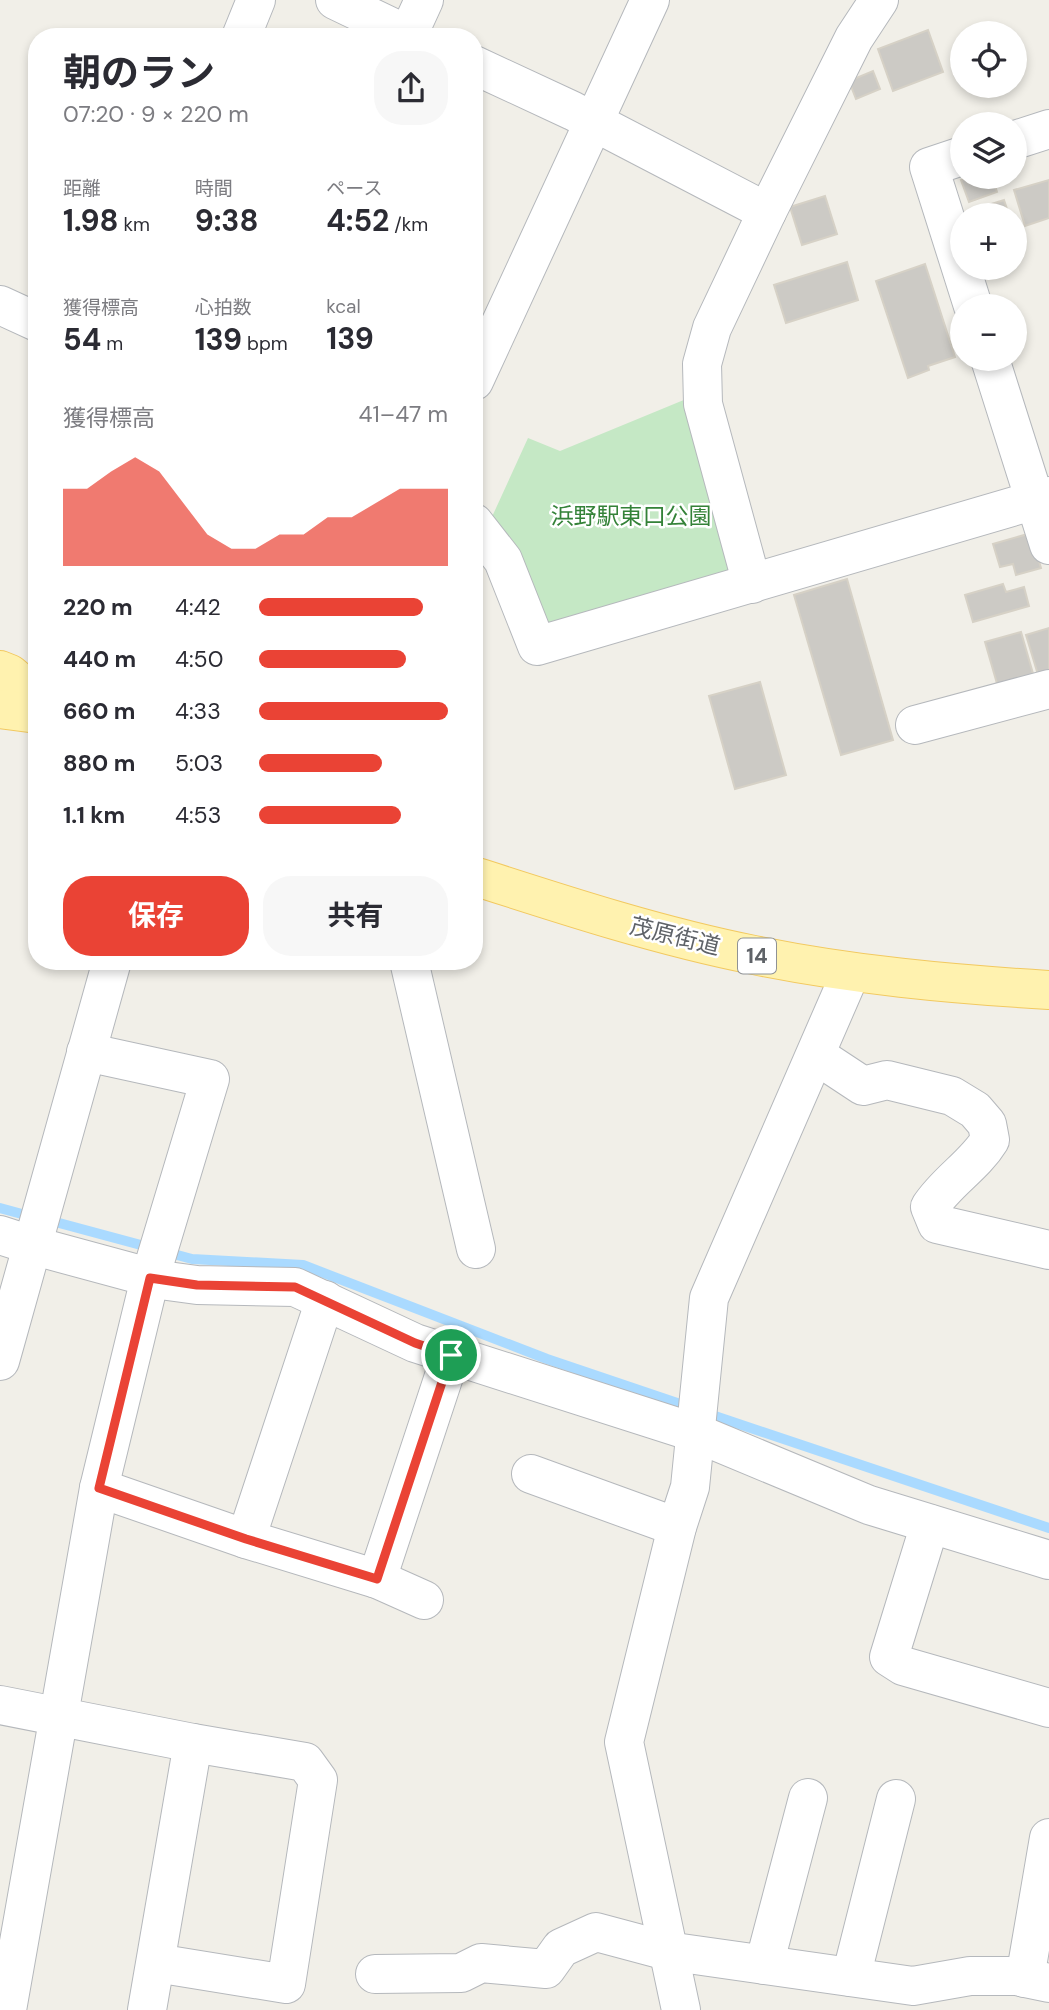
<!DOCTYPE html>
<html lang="ja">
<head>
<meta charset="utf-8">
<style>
  body { margin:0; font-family:"DM Sans","Noto Sans JP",sans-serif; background:#f7f7f7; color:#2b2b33; height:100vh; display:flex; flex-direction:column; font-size:26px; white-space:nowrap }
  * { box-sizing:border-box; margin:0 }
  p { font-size:23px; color:#7c7c81 }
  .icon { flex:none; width:38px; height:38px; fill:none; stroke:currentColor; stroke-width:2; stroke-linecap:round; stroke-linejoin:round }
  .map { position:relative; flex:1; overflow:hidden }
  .panel { position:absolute; left:28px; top:28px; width:455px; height:942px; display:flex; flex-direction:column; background:#fff; border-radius:28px; box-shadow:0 4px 10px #0003 }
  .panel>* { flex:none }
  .controls { position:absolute; left:950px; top:21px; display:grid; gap:14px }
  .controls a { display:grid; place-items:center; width:77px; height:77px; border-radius:50%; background:#fff; box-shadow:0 4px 10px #0003; font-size:35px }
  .pin { position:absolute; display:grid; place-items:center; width:60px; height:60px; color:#fff; margin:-30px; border:4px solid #fff; border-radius:50%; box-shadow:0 2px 7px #0007 }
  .round { display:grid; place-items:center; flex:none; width:74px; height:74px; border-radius:28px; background:#f7f7f7 }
  .summary { display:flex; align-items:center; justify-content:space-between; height:119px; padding:0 35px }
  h1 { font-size:38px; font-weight:700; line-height:52px }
  .figures { display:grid; grid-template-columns:repeat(3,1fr); gap:10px; height:119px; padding:7px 35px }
  .figures div { display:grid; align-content:center }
  .figures b { font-size:30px; font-weight:700 }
  .figures small { font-size:19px; font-weight:400 }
  .figures p { font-size:19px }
  .chart { height:196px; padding:14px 35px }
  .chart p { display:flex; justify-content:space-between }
  .chart svg { width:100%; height:126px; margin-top:7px; fill:#ea4335; opacity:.7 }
  .primary-button { display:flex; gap:14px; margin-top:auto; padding:14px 35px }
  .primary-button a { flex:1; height:80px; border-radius:28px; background:#ea4335; color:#fff; font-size:28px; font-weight:700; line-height:80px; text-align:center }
  .primary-button a+a { background:#f7f7f7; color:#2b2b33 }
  ul { padding:0 35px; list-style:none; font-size:23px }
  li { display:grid; grid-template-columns:112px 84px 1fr; align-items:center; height:52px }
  li i { height:18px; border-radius:9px; background:#ea4335 }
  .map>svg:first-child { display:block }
  .green { fill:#c5e8c5 }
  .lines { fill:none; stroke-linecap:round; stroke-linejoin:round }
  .stream { stroke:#aadaff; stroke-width:10 }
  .building { fill:#cccac5; stroke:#d6d1c6; stroke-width:2 }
  .minor-casing { stroke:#b5b8bc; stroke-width:40 }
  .major-casing { stroke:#f2c960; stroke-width:40 }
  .minor { stroke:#fff; stroke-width:38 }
  .major { stroke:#fff2af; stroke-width:38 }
  .route-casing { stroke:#fff; stroke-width:14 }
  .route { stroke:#ea4335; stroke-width:9 }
  .labels { text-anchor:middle; stroke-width:5; stroke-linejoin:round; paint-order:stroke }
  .shield { fill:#fff; stroke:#8f9295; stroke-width:2 }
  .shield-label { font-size:21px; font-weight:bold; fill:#5f6368 }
  .park-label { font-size:23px; fill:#348238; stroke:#fff }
  .street-label { font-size:23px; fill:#5f6368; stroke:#fff }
</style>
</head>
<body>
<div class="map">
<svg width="1049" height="2010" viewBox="0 0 1049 2010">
  <rect width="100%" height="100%" fill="#f1efe8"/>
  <path class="green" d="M 691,397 L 739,576 L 542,633 L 491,519 L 528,438 L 560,451 Z"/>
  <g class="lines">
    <g class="stream">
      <path d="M 0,1208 L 33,1217"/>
      <path d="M 48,1220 L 152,1248"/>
      <path d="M 166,1252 L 192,1259 L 303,1265 L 547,1359 L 692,1408"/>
      <path d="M 706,1413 L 1049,1528"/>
    </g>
  </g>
  <g class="building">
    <path d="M 928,30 L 943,72 L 893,91 L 878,49 Z"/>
    <path d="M 873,71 L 880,89 L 856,99 L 849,81 Z"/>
    <path d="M 970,177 L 992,177 L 997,192 L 969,202 L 961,180 Z"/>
    <path d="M 1049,180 L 1049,218 L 1025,226 L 1014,190 Z"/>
    <path d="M 825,196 L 837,234 L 802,245 L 790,207 Z"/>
    <path d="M 1004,200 L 1009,215 L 967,215 L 966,212 Z"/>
    <path d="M 847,262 L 858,300 L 786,323 L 774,285 Z"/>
    <path d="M 925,264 L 955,357 L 928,366 L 929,370 L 908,378 L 876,281 Z"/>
    <path d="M 1031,533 L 1041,568 L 1016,575 L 1013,564 L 1000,567 L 993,544 Z"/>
    <path d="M 847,579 L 893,740 L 841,755 L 794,595 Z"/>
    <path d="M 1003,584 L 1006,592 L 1024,587 L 1029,606 L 973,622 L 965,595 Z"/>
    <path d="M 1049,628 L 1049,675 L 1039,678 L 1026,635 Z"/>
    <path d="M 1021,632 L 1034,677 L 998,687 L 985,642 Z"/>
    <path d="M 760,682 L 786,775 L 735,789 L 709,696 Z"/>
  </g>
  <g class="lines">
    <defs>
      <g id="minor">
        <path d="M 335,0 L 412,37"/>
        <path d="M 408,35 L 424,0"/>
        <path d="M 241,37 L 256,0"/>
        <path d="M 474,65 L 573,111 L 767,212"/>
        <path d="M 1015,140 L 1049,129"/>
        <path d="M 962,156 L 929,167 L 973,306"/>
        <path d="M 0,305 L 37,322"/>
        <path d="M 990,359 L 1049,545"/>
        <path d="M 474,381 L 650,0"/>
        <path d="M 474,523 L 503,560 L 537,646 L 1049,496"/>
        <path d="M 752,584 L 703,404 L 702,364 L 712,328 L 767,212 L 854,38 L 879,0"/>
        <path d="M 915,725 L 1049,689"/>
        <path d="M 409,961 L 476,1249"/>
        <path d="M 816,1055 L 863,1086 L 887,1080 L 952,1096 L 975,1110 L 987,1124 L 990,1140 C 974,1166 947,1181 930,1207 L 937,1224 L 1049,1250"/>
        <path d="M 0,1235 L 31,1245 L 160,1280 L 197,1285 L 295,1287 L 415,1343 L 696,1433 L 869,1505 L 1049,1560"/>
        <path d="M 0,1361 L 112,961"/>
        <path d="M 531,1474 L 677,1527"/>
        <path d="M 99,1488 L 246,1539 L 377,1579 L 424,1600"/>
        <path d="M 930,1524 L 889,1657 L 903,1666 L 1049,1708"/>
        <path d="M 246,1539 L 325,1300"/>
        <path d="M 377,1579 L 451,1355"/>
        <path d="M 0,1705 L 193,1743 L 305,1762 L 318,1780 L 286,1984 L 156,1963"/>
        <path d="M 764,1965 L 808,1798"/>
        <path d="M 375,1974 L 461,1973 L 481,1963 L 546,1969 L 561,1948 L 596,1932 L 667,1951 L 913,1986 L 970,1976 L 1016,1976 L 1049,1983"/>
        <path d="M 851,1977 L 896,1799"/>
        <path d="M 1025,1978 L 1049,1838"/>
        <path d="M 7,2010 L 99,1488 L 150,1278 L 210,1079 L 86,1052"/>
        <path d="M 147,2010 L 193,1743"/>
        <path d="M 681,2010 L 624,1742 L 677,1527 L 690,1487 L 709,1298 L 851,972"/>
      </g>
      <g id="major">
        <path d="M 0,670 L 10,674 L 37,697"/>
        <path d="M 0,709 L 37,714"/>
        <path d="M 474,876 C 567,906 659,936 754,955 C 852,975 950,984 1049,990"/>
      </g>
    </defs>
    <use href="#minor" class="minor-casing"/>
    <use href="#major" class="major-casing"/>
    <use href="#minor" class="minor"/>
    <use href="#major" class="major"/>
  </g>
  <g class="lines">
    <defs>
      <path id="route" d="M 150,1278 L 197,1285 L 295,1287 L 415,1343 L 451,1355 L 377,1579 L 246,1539 L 99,1488 Z"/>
    </defs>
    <use href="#route" class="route-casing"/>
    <use href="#route" class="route"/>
  </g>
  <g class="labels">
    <rect class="shield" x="738" y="938.5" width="38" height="35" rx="5"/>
    <g class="shield-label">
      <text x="757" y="963">14</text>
    </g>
    <g class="park-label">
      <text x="631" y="524">浜野駅東口公園</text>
    </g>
    <g class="street-label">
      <text transform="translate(675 936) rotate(14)" y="8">茂原街道</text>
    </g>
  </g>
</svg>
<div class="controls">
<a><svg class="icon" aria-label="locate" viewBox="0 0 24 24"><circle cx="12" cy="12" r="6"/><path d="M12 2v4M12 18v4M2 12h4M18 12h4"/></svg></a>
<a><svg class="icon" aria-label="layers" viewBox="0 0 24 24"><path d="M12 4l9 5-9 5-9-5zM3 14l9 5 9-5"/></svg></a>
<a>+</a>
<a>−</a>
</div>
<div class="pin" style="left:451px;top:1355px;background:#1e9e55"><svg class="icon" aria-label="arrive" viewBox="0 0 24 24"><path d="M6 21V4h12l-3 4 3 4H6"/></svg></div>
<section class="panel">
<div class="summary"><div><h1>朝のラン</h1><p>07:20 · 9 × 220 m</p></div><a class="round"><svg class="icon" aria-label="share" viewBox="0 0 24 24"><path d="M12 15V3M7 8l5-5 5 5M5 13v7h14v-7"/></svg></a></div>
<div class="figures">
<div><p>距離</p><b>1.98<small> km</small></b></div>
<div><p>時間</p><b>9:38</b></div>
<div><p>ペース</p><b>4:52<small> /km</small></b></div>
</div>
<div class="figures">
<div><p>獲得標高</p><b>54<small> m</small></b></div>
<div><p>心拍数</p><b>139<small> bpm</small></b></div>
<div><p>kcal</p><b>139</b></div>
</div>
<div class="chart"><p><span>獲得標高</span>41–47 m</p>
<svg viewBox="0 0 160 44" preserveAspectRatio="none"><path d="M0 44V17L10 17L20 11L30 6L40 11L50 22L60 33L70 38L80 38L90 33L100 33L110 27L120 27L130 22L140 17L150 17L160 17V44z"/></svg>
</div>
<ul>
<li><b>220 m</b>4:42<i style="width:87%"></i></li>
<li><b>440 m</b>4:50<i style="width:78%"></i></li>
<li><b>660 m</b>4:33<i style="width:100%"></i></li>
<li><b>880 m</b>5:03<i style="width:65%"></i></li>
<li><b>1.1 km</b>4:53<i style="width:75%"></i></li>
</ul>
<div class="primary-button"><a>保存</a><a>共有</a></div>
</section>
</div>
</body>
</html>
